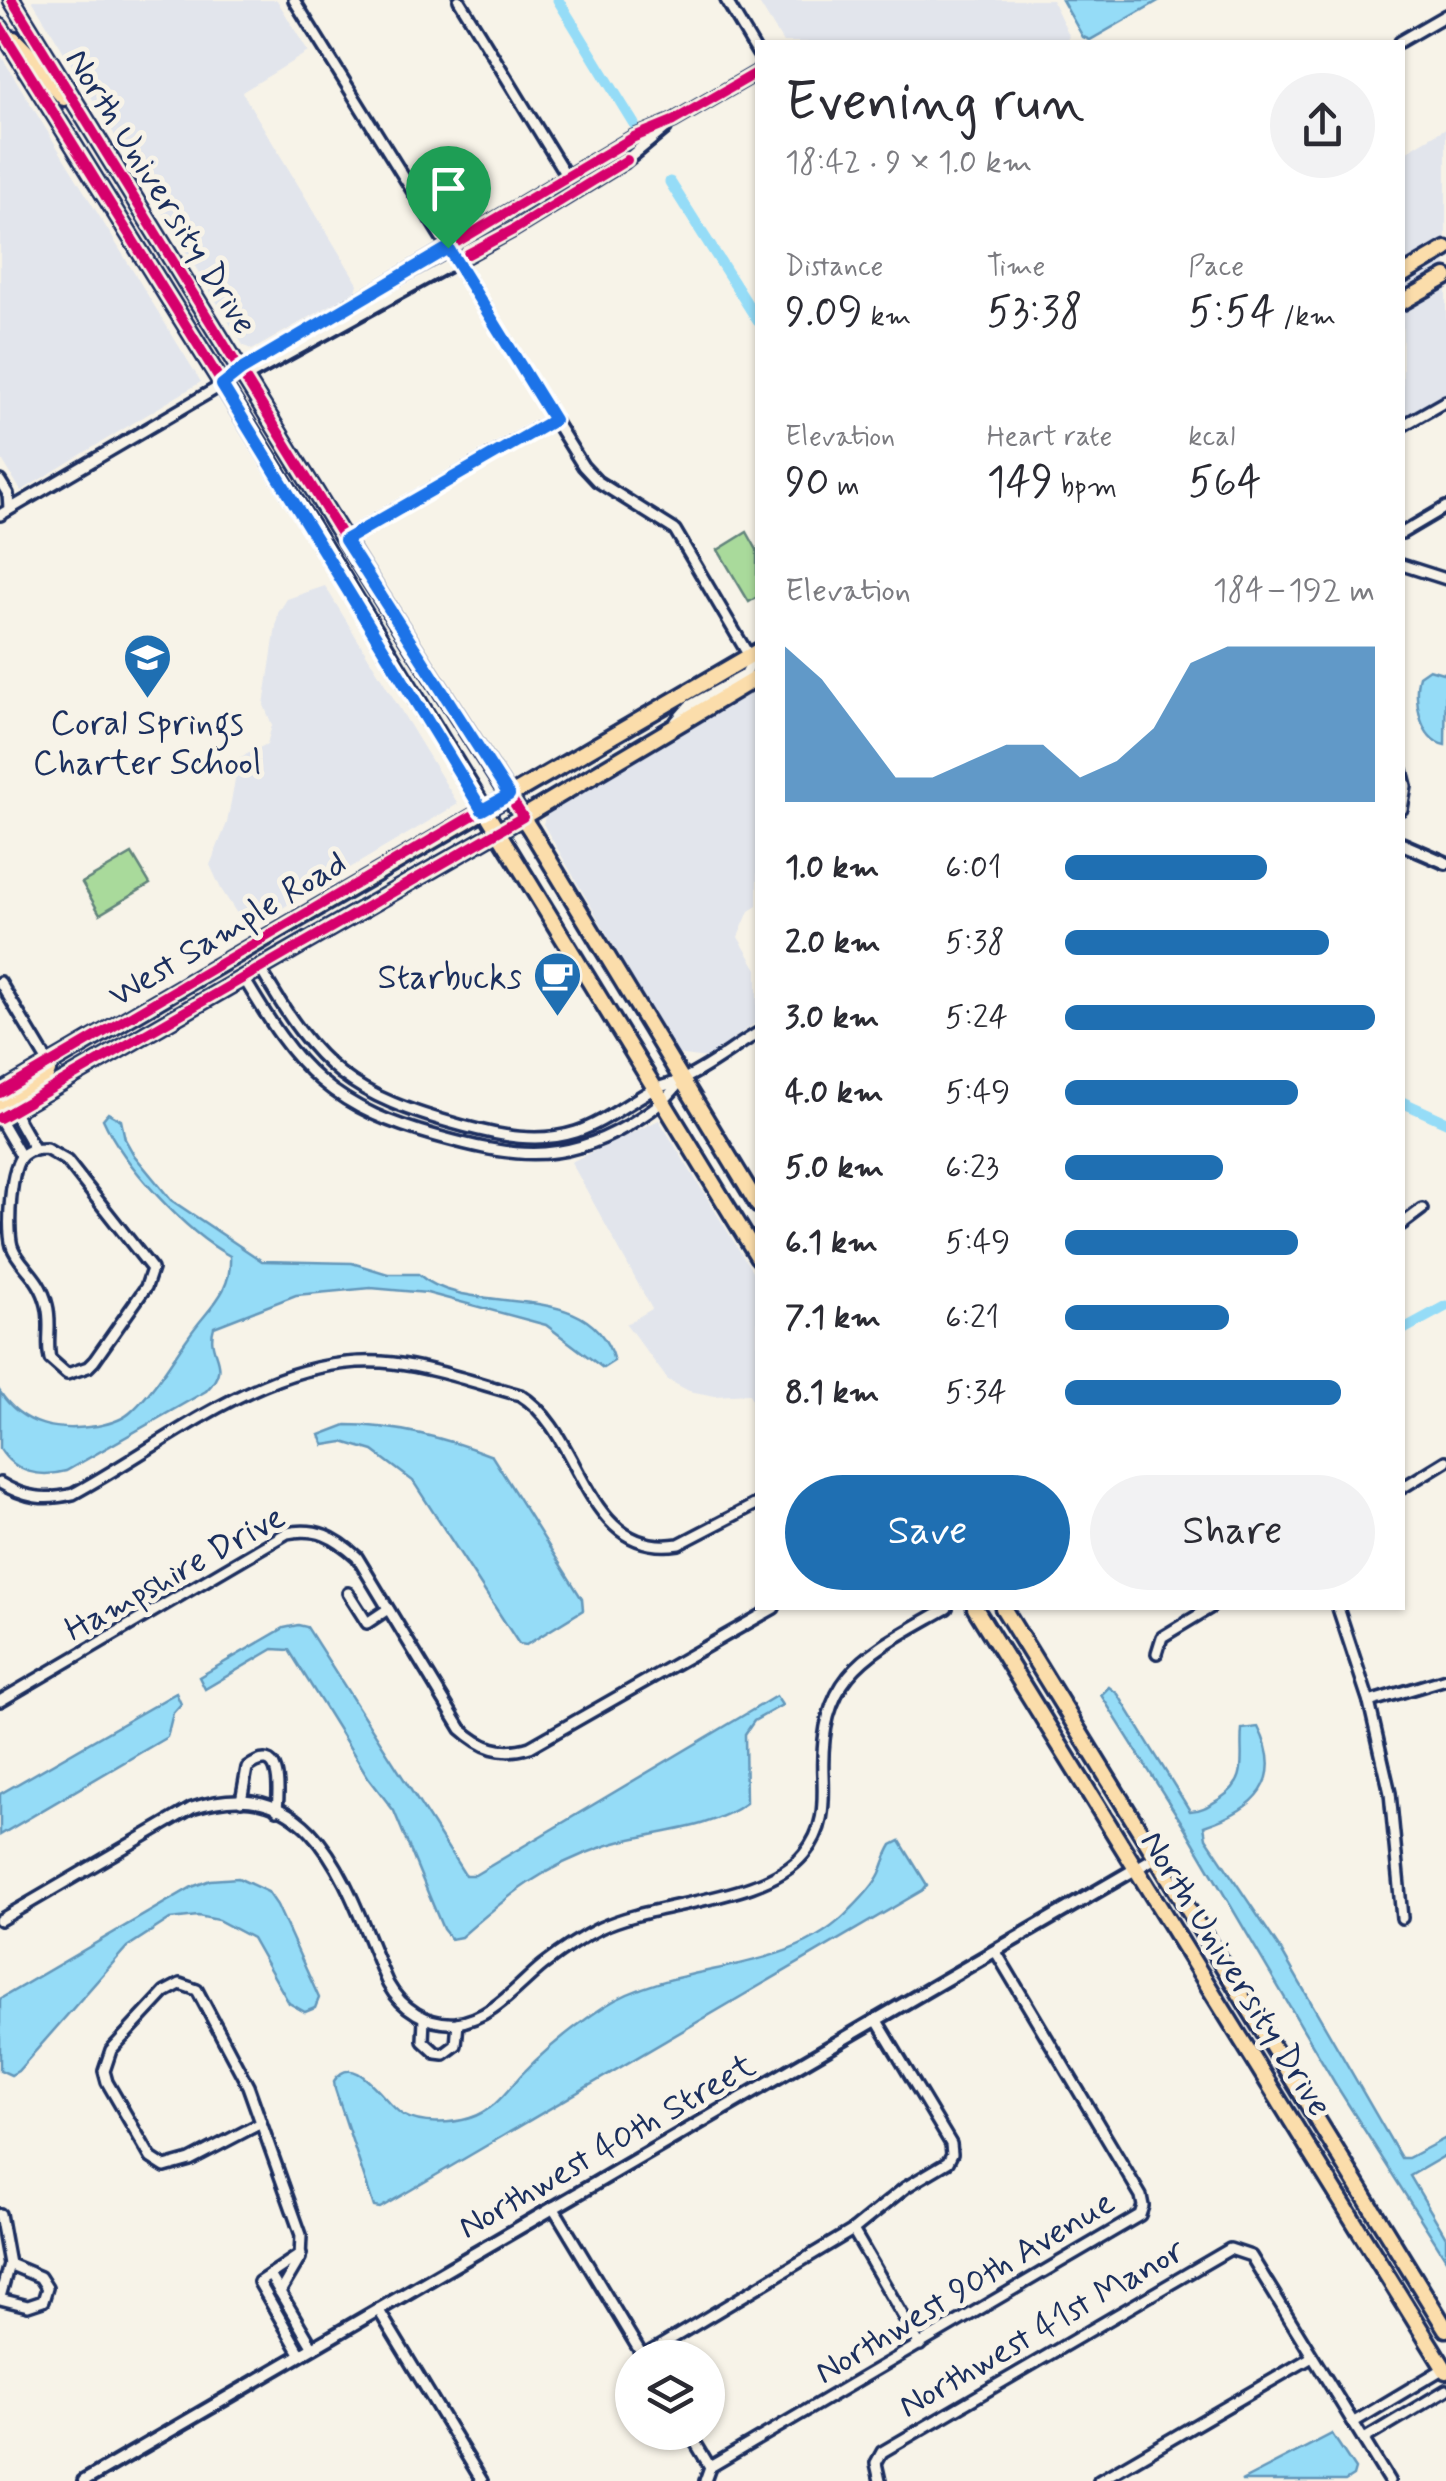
<!DOCTYPE html>
<html lang="en">
<head>
<meta charset="utf-8">
<style>
  body { margin:0; font-family:Mynerve,sans-serif; background:#f2f2f3; color:#2b2b33; height:100vh; display:flex; flex-direction:column; font-size:38px; white-space:nowrap }
  * { box-sizing:border-box; margin:0 }
  p { font-size:32px; color:#7c7c81 }
  .icon { flex:none; width:55px; height:55px; fill:none; stroke:currentColor; stroke-width:2; stroke-linecap:round; stroke-linejoin:round }
  .map { position:relative; flex:1; overflow:hidden }
  .details { position:absolute; left:755px; top:40px; width:650px; height:1570px; display:flex; flex-direction:column; background:#fff; border-radius:0px; box-shadow:0 2px 8px #0004 }
  .details>* { flex:none }
  .tools { position:absolute; left:615px; top:2340px; display:grid; gap:20px }
  .tools a { display:grid; place-items:center; width:110px; height:110px; border-radius:50%; background:#fff; box-shadow:0 2px 8px #0004; font-size:50px }
  .pin { position:absolute; display:grid; place-items:center; width:85px; height:85px; color:#fff; margin:-102px -42px; border-radius:50% 50% 50% 0; rotate:-45deg; box-shadow:0 0 10px #0007 }
  .pin .icon { rotate:45deg }
  .round { display:grid; place-items:center; flex:none; width:105px; height:105px; border-radius:52px; background:#f2f2f3 }
  .overview { display:flex; align-items:center; justify-content:space-between; height:170px; padding:0 30px }
  h1 { font-size:55px; font-weight:600; line-height:75px }
  .figures { display:grid; grid-template-columns:repeat(3,1fr); gap:15px; height:170px; padding:10px 30px }
  .figures div { display:grid; align-content:center }
  .figures b { font-size:42px; font-weight:600 }
  .figures small { font-size:28px; font-weight:400 }
  .figures p { font-size:28px }
  .chart { height:280px; padding:20px 30px }
  .chart p { display:flex; justify-content:space-between }
  .chart svg { width:100%; height:180px; margin-top:10px; fill:#1f6fb2; opacity:.7 }
  .cta { display:flex; gap:20px; margin-top:auto; padding:20px 30px }
  .cta a { flex:1; height:115px; border-radius:60px; background:#1f6fb2; color:#fff; font-size:40px; font-weight:600; line-height:115px; text-align:center }
  .cta a+a { background:#f2f2f3; color:#2b2b33 }
  ul { padding:0 30px; list-style:none; font-size:32px }
  li { display:grid; grid-template-columns:160px 120px 1fr; align-items:center; height:75px }
  li i { height:25px; border-radius:12px; background:#1f6fb2 }
  .map>svg:first-child { display:block }
  .built { fill:#e2e5ec }
  .green { fill:#a9da9b; stroke:#62847c; stroke-width:2.5 }
  .water { fill:#95dcf7; stroke:#6497ba; stroke-width:2.5 }
  .lines { fill:none; stroke-linecap:round; stroke-linejoin:round }
  .canal { stroke:#95dcf7; stroke-width:11 }
  .minor-casing { stroke:#1b2f5e; stroke-width:16 }
  .tertiary-casing { stroke:#1b2f5e; stroke-width:18 }
  .primary-casing { stroke:#1b2f5e; stroke-width:21 }
  .minor { stroke:#f7f3e8; stroke-width:9 }
  .tertiary { stroke:#f7f3e8; stroke-width:10 }
  .primary { stroke:#fbddab; stroke-width:14 }
  .cycleway-casing { stroke:#f7f3e8; stroke-width:16 }
  .cycleway { stroke:#d6006c; stroke-width:10 }
  .route-casing { stroke:#fff; stroke-width:20 }
  .route { stroke:#1a73e8; stroke-width:12 }
  .labels { text-anchor:middle; stroke-width:10; stroke-linejoin:round; paint-order:stroke }
  .street-label { font-size:35px; fill:#1b2f5e; stroke:#f7f3e8 }
  .poi-label { font-size:35px; fill:#1b2f5e; stroke:#f7f3e8 }
</style>
</head>
<body>
<div class="map">
<svg width="1446" height="2481" viewBox="0 0 1446 2481">
  <rect width="100%" height="100%" fill="#f7f3e8"/>
  <filter id="ink" filterUnits="userSpaceOnUse"><feTurbulence type="fractalNoise" baseFrequency=".01" numOctaves="2"/><feDisplacementMap in="SourceGraphic" scale="20" xChannelSelector="R" yChannelSelector="G"/><feConvolveMatrix kernelMatrix="1 2 1 2 8 2 1 2 1" color-interpolation-filters="sRGB"/></filter>
  <g filter="url(#ink)">
    <g class="built">
      <path d="M 32,0 L 277,0 L 308,52 L 242,92 L 358,284 L 356,291 L 252,350 L 243,345 Z"/>
      <path d="M 757,0 L 1052,0 L 1070,37 L 1063,42 L 783,42 Z"/>
      <path d="M 0,54 L 201,382 L 21,491 L 0,456 Z"/>
      <path d="M 1446,128 L 1446,395 L 1403,420 L 1402,154 Z"/>
      <path d="M 325,586 L 458,804 L 247,929 L 221,889 L 210,865 L 227,823 L 239,758 L 267,744 L 272,725 L 264,705 L 278,613 L 287,599 Z"/>
      <path d="M 757,690 L 757,906 L 749,911 L 738,937 L 757,969 L 757,1022 L 706,1058 L 677,1054 L 543,824 L 546,813 Z"/>
      <path d="M 659,1120 L 757,1279 L 757,1408 L 749,1394 L 715,1396 L 689,1391 L 668,1380 L 626,1324 L 652,1309 L 571,1162 Z"/>
    </g>
    <g class="green">
      <path d="M 747,532 L 757,550 L 757,597 L 749,602 L 718,550 Z"/>
      <path d="M 132,854 L 150,884 L 100,914 L 82,883 Z"/>
    </g>
    <g class="water">
      <path d="M 1062,0 L 1160,0 L 1090,40 L 1083,37 Z"/>
      <path d="M 1429,669 L 1446,674 L 1445,745 C 1419,740 1413,697 1419,676 Z"/>
      <path d="M 108,1113 L 121,1120 L 125,1139 L 134,1155 L 171,1200 L 262,1261 L 352,1263 L 388,1274 L 418,1274 C 472,1321 590,1274 614,1361 L 603,1368 L 546,1325 L 427,1293 L 371,1288 L 296,1295 L 214,1327 C 205,1356 234,1363 206,1391 L 66,1471 C 40,1478 15,1473 0,1449 L 0,1392 C 23,1427 59,1432 97,1426 C 108,1424 124,1419 132,1411 C 155,1390 171,1361 189,1336 C 209,1307 232,1293 230,1256 C 185,1232 123,1164 103,1119 Z"/>
      <path d="M 346,1425 C 394,1425 447,1438 492,1456 L 582,1599 L 583,1610 L 526,1645 L 519,1644 L 413,1481 L 373,1451 L 343,1442 L 324,1445 L 320,1435 Z"/>
      <path d="M 298,1625 L 307,1627 L 465,1875 L 475,1875 L 776,1696 L 782,1705 L 754,1721 L 745,1734 L 746,1803 C 707,1832 650,1831 605,1846 C 541,1868 511,1893 461,1937 L 451,1939 L 443,1929 L 394,1811 L 368,1777 L 289,1650 L 273,1649 L 205,1689 L 199,1677 L 284,1628 Z"/>
      <path d="M 1109,1687 L 1118,1694 L 1190,1811 C 1202,1811 1211,1804 1221,1798 C 1250,1779 1239,1758 1242,1729 L 1258,1727 C 1286,1781 1256,1809 1204,1826 L 1206,1838 L 1282,1952 L 1401,2158 L 1408,2158 L 1446,2138 L 1446,2155 L 1410,2176 L 1446,2237 L 1446,2259 L 1336,2085 L 1185,1828 L 1101,1695 Z"/>
      <path d="M 176,1693 L 181,1704 L 173,1713 L 167,1737 L 0,1835 L 0,1794 Z"/>
      <path d="M 900,1841 L 927,1885 L 923,1890 L 380,2208 L 374,2207 L 335,2089 L 334,2081 C 355,2048 384,2104 403,2115 C 421,2125 451,2124 470,2118 C 495,2110 506,2092 522,2074 C 546,2049 576,2025 605,2006 C 679,1959 788,1978 851,1909 C 861,1899 874,1886 880,1873 C 884,1863 886,1855 892,1845 Z"/>
      <path d="M 238,1878 L 268,1892 L 277,1905 L 319,1998 L 315,2008 L 305,2012 L 289,2003 L 252,1938 L 218,1920 L 198,1916 L 170,1919 L 127,1947 L 18,2071 L 11,2075 L 0,2070 L 0,1999 L 192,1887 L 210,1880 Z"/>
      <path d="M 1332,2434 L 1355,2469 L 1353,2476 L 1345,2481 L 1241,2481 Z"/>
    </g>
    <g class="lines">
      <g class="canal">
        <path d="M 558,0 L 634,124"/>
        <path d="M 670,182 L 758,321"/>
        <path d="M 1402,1102 L 1446,1122"/>
        <path d="M 1402,1330 L 1446,1306"/>
      </g>
      <defs>
        <g id="minor">
          <path d="M 294,0 L 583,466 L 597,481 L 675,530 L 749,656 L 750,666 L 745,675 L 689,706 L 676,721"/>
          <path d="M 459,0 L 567,177"/>
          <path d="M 726,0 L 758,54"/>
          <path d="M 1399,42 L 1446,15"/>
          <path d="M 1402,426 L 1446,401"/>
          <path d="M 0,481 L 8,494 L 9,509"/>
          <path d="M 0,515 L 222,385"/>
          <path d="M 1402,533 L 1446,507"/>
          <path d="M 345,539 L 554,419"/>
          <path d="M 1402,565 L 1446,579"/>
          <path d="M 1402,770 L 1406,786 L 1402,809"/>
          <path d="M 260,968 C 317,1068 351,1096 463,1126 C 500,1136 538,1144 576,1132 C 603,1123 625,1105 650,1091 C 659,1086 669,1085 679,1081 C 706,1070 732,1048 758,1033"/>
          <path d="M 243,977 C 265,1013 287,1052 320,1080 C 355,1110 393,1124 436,1136 C 508,1156 559,1166 627,1126 C 648,1113 664,1103 679,1083"/>
          <path d="M 0,982 L 49,1064"/>
          <path d="M 13,1111 L 35,1150"/>
          <path d="M 0,1120 L 21,1156"/>
          <path d="M 46,1149 L 67,1161 L 152,1269 L 146,1287 L 94,1361 L 88,1367 L 67,1374 L 50,1359 C 46,1342 52,1324 47,1305 C 40,1275 18,1265 12,1246 C 7,1229 10,1166 23,1155 C 30,1149 38,1149 46,1149 Z"/>
          <path d="M 1402,1224 L 1422,1209"/>
          <path d="M 0,1483 C 25,1498 45,1501 73,1494 C 173,1440 273,1350 393,1363 C 436,1368 479,1384 520,1395 C 584,1433 583,1559 679,1544 L 758,1503"/>
          <path d="M 1402,1488 L 1446,1461"/>
          <path d="M 348,1593 L 367,1623 L 388,1609"/>
          <path d="M 1338,1608 L 1369,1702 L 1390,1793 L 1402,1918"/>
          <path d="M 1157,1653 L 1162,1637 L 1210,1608"/>
          <path d="M 0,1701 L 287,1533 C 317,1527 335,1537 357,1557 L 461,1729 C 482,1748 501,1756 530,1747 L 774,1608"/>
          <path d="M 1369,1702 L 1446,1679"/>
          <path d="M 241,1801 L 247,1768 C 282,1741 279,1789 277,1810"/>
          <path d="M 0,1920 L 192,1808 C 321,1766 349,1898 388,1984 C 402,2009 427,2025 456,2023 C 492,2019 517,1986 543,1965 C 561,1951 580,1938 600,1928 C 657,1901 765,1902 804,1854 C 824,1830 824,1806 823,1776 C 819,1672 867,1654 947,1608"/>
          <path d="M 424,2018 L 423,2041 L 436,2053 L 444,2054 L 456,2045 L 458,2023"/>
          <path d="M 261,2123 L 190,2160 L 165,2167 L 151,2158 L 107,2082 L 104,2071 L 111,2050 L 165,1992 L 180,1984 L 197,1990 L 248,2086 L 301,2235 L 300,2258 L 280,2292"/>
          <path d="M 553,2207 L 644,2358"/>
          <path d="M 0,2214 L 9,2264 L 0,2297"/>
          <path d="M 853,2230 L 920,2345"/>
          <path d="M 270,2275 L 313,2348"/>
          <path d="M 0,2299 L 28,2306 L 43,2301 L 47,2288 L 40,2277 L 9,2264"/>
          <path d="M 378,2309 L 482,2481"/>
          <path d="M 301,2355 L 259,2282 L 301,2254"/>
          <path d="M 643,2356 L 853,2230 L 906,2187 L 948,2162 L 952,2154 L 951,2144 L 876,2019"/>
          <path d="M 1354,2422 L 1446,2367"/>
          <path d="M 689,2432 L 710,2467"/>
          <path d="M 1364,2439 L 1446,2390"/>
          <path d="M 705,2481 L 710,2467 L 1140,2215 L 1143,2206 L 1141,2196 L 996,1952"/>
          <path d="M 880,2481 L 876,2463 L 882,2452 L 1230,2249 L 1251,2256 L 1389,2481"/>
          <path d="M 1099,2481 L 1312,2357"/>
        </g>
        <g id="tertiary">
          <path d="M 242,379 L 513,230 L 624,162 L 665,128"/>
          <path d="M 222,385 L 257,361 L 634,137 L 673,121 L 758,72"/>
          <path d="M 1402,844 L 1446,863"/>
          <path d="M 84,2481 L 1156,1857"/>
        </g>
        <g id="primary">
          <path d="M 12,0 L 359,563 L 532,832 L 758,1205"/>
          <path d="M 0,27 L 322,544 L 758,1257"/>
          <path d="M 14,39 L 36,62 L 55,73"/>
          <path d="M 26,70 L 52,84 L 64,98"/>
          <path d="M 1402,275 L 1446,249"/>
          <path d="M 1402,302 L 1446,277"/>
          <path d="M 0,1093 L 758,651"/>
          <path d="M 0,1107 C 18,1097 49,1087 49,1064"/>
          <path d="M 0,1118 L 523,817 L 758,677"/>
          <path d="M 975,1608 L 1446,2371"/>
          <path d="M 1003,1608 L 1446,2329"/>
        </g>
      </defs>
      <use href="#minor" class="minor-casing"/>
      <use href="#tertiary" class="tertiary-casing"/>
      <use href="#primary" class="primary-casing"/>
      <use href="#minor" class="minor"/>
      <use href="#tertiary" class="tertiary"/>
      <use href="#primary" class="primary"/>
      <defs>
        <g id="cycleway">
          <path d="M 0,27 L 322,544 L 482,810 L 0,1093"/>
          <path d="M 468,254 L 513,230 L 627,160"/>
          <path d="M 241,370 L 634,137 L 673,121 L 758,72"/>
          <path d="M 0,1118 L 523,817 L 359,563 L 12,0"/>
        </g>
      </defs>
      <use href="#cycleway" class="cycleway-casing"/>
      <use href="#cycleway" class="cycleway"/>
    </g>
  </g>
  <g class="lines" filter="url(#ink)">
    <defs>
      <path id="route" d="M 448,248 L 554,420 L 345,540 L 509,795 L 482,810 L 222,385 L 241,370 Z"/>
    </defs>
    <use href="#route" class="route-casing"/>
    <use href="#route" class="route"/>
  </g>
  <defs>
    <symbol id="school-pin" viewBox="-11 -11 22 30"><path d="M0 17L-7.5 6A9.5 9.5 0 1 1 7.5 6Z" fill="#1f6fb2" stroke="#f7f3e8"/><path d="M0-5L7-2L0 1L-7-2ZM-4 1L0 2.5L4 1V4Q0 6-4 4Z" fill="#fff"/></symbol>
    <symbol id="cafe-pin" viewBox="-11 -11 22 30"><path d="M0 17L-7.5 6A9.5 9.5 0 1 1 7.5 6Z" fill="#1f6fb2" stroke="#f7f3e8"/><path d="M-5.5-4.5H6V0H3Q3 3.5 0 3.5H-2.5Q-5.5 3.5-5.5 0ZM3-3.2v2h1.7v-2ZM-6 4.5H4V6H-6Z" fill="#fff"/></symbol>
  </defs>
  <g fill-rule="evenodd">
    <use href="#school-pin" x="120" y="630" width="55" height="75"/>
    <use href="#cafe-pin" x="530" y="948" width="55" height="75"/>
  </g>
  <g class="labels">
    <g class="street-label">
      <text transform="translate(162 191) rotate(58)" y="12">North University Drive</text>
      <text transform="translate(227 928) rotate(-31)" y="12">West Sample Road</text>
      <text transform="translate(174 1572) rotate(-29)" y="12">Hampshire Drive</text>
      <text transform="translate(1237 1973) rotate(58)" y="12">North University Drive</text>
      <text transform="translate(606 2145) rotate(-30)" y="12">Northwest 40th Street</text>
      <text transform="translate(964 2286) rotate(-31)" y="12">Northwest 90th Avenue</text>
      <text transform="translate(1041 2327) rotate(-30)" y="12">Northwest 41st Manor</text>
    </g>
    <g class="poi-label">
      <text x="147" y="734">Coral Springs<tspan x="147" dy="40">Charter School</tspan></text>
      <text x="522" y="988" text-anchor="end">Starbucks</text>
    </g>
  </g>
</svg>
<div class="tools">
<a><svg class="icon" aria-label="layers" viewBox="0 0 24 24"><path d="M12 4l9 5-9 5-9-5zM3 14l9 5 9-5"/></svg></a>
</div>
<div class="pin" style="left:448px;top:248px;background:#1e9e55"><svg class="icon" aria-label="arrive" viewBox="0 0 24 24"><path d="M6 21V4h12l-3 4 3 4H6"/></svg></div>
<section class="details">
<div class="overview"><div><h1>Evening run</h1><p>18:42 · 9 × 1.0 km</p></div><a class="round"><svg class="icon" aria-label="share" viewBox="0 0 24 24"><path d="M12 15V3M7 8l5-5 5 5M5 13v7h14v-7"/></svg></a></div>
<div class="figures">
<div><p>Distance</p><b>9.09<small> km</small></b></div>
<div><p>Time</p><b>53:38</b></div>
<div><p>Pace</p><b>5:54<small> /km</small></b></div>
</div>
<div class="figures">
<div><p>Elevation</p><b>90<small> m</small></b></div>
<div><p>Heart rate</p><b>149<small> bpm</small></b></div>
<div><p>kcal</p><b>564</b></div>
</div>
<div class="chart"><p><span>Elevation</span>184–192 m</p>
<svg viewBox="0 0 160 44" preserveAspectRatio="none"><path d="M0 44V6L10 14L20 26L30 38L40 38L50 34L60 30L70 30L80 38L90 34L100 26L110 10L120 6L130 6L140 6L150 6L160 6V44z"/></svg>
</div>
<ul>
<li><b>1.0 km</b>6:01<i style="width:65%"></i></li>
<li><b>2.0 km</b>5:38<i style="width:85%"></i></li>
<li><b>3.0 km</b>5:24<i style="width:100%"></i></li>
<li><b>4.0 km</b>5:49<i style="width:75%"></i></li>
<li><b>5.0 km</b>6:23<i style="width:51%"></i></li>
<li><b>6.1 km</b>5:49<i style="width:75%"></i></li>
<li><b>7.1 km</b>6:21<i style="width:53%"></i></li>
<li><b>8.1 km</b>5:34<i style="width:89%"></i></li>
</ul>
<div class="cta"><a>Save</a><a>Share</a></div>
</section>
</div>
</body>
</html>
